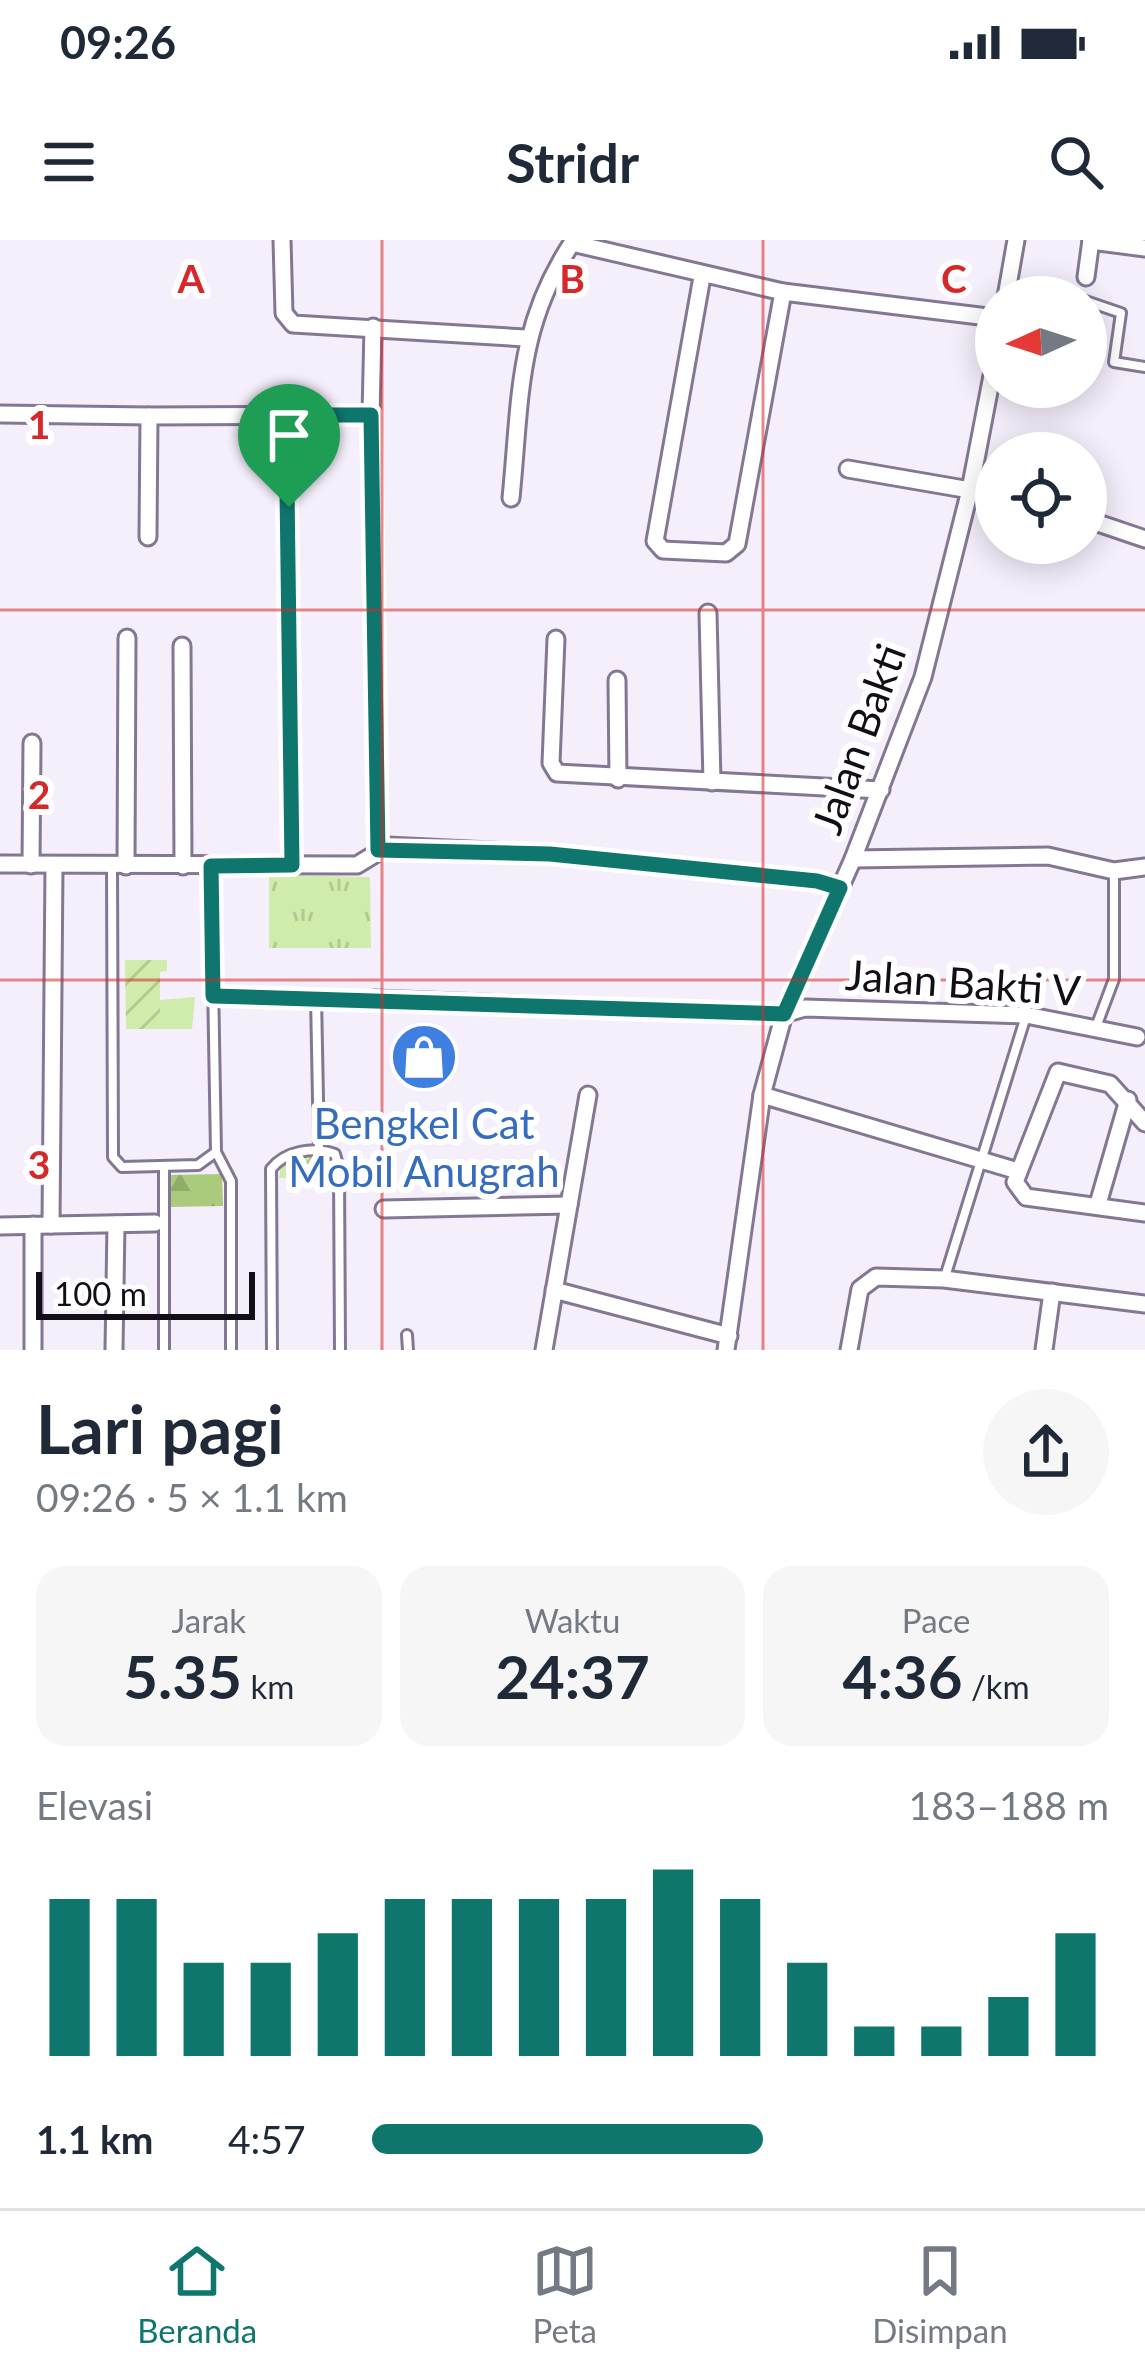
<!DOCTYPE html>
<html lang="id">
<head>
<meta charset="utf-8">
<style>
  body { margin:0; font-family:Lato,sans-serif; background:#f6f6f7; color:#1f2937; height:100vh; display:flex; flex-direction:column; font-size:45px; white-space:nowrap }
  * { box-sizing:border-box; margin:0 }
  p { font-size:39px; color:#747a83 }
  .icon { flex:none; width:66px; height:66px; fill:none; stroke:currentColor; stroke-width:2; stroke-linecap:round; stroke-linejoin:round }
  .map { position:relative; height:1110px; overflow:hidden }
  .sheet { display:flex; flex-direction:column; background:#fff; flex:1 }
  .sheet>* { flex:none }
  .needle { width:78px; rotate:267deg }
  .controls { position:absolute; left:975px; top:36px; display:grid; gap:24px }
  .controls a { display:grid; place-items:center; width:132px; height:132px; border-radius:50%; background:#fff; box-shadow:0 6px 30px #0003; font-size:60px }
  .scale { position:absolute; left:36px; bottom:30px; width:219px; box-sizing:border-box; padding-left:12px; border:6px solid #120d17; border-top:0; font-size:33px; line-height:42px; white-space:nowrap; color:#120d17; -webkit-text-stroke:9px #fff; paint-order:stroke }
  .pin { position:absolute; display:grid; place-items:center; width:102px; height:102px; color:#fff; margin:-123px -51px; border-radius:50% 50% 50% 0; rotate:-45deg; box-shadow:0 0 12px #0007 }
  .pin .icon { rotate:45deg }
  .round { display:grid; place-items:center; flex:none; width:126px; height:126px; border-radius:63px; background:#f6f6f7 }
  .overview { display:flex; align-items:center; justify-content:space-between; height:204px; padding:0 36px }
  h1 { font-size:66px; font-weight:700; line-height:90px }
  .figures { display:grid; grid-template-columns:repeat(3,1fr); gap:18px; height:204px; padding:12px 36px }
  .figures div { display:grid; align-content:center; border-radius:30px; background:#f6f6f7; text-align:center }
  .figures b { font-size:60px; font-weight:700 }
  .figures small { font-size:33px; font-weight:400 }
  .figures p { font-size:33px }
  .chart { height:336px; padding:24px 36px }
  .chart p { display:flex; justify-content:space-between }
  .chart svg { width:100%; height:216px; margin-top:12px; stroke:#0f766e; stroke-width:6 }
  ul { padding:0 36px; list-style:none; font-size:39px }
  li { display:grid; grid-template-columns:192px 144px 1fr; align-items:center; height:90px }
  li i { height:30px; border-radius:15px; background:#0f766e }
  .status { display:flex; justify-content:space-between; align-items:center; height:84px; padding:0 60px; background:#fff; direction:ltr }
  .status svg { height:33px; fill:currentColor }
  header { display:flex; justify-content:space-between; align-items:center; height:156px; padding:0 36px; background:#fff; font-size:54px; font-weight:700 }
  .dock { display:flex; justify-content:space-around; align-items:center; height:168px; border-top:3px solid #e0e1e3; background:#fff; font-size:33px; color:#747a83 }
  .dock a { display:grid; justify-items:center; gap:6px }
  .dock .on { color:#0f766e }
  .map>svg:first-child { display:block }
  .grass { fill:url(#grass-tufts) }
  .forest { fill:url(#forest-firs) }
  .garden { fill:url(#garden-furrows) }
  .pitch { fill:#cfecaa }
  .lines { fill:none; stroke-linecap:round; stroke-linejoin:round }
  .lane-casing { stroke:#847793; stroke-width:14 }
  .street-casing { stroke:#847793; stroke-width:21 }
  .lane { stroke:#fff; stroke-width:8 }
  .street { stroke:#fff; stroke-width:15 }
  .route-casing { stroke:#fff; stroke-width:24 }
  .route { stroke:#0f766e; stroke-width:15 }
  .grid { fill:none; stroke:#d62828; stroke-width:3; stroke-opacity:0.55 }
  .labels { text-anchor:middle; stroke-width:12; stroke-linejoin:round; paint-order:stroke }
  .street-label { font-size:42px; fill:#120d17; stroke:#fff }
  .shop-label { font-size:42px; fill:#366cbe; stroke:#fff }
  .grid-label { font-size:39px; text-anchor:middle; font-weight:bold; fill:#d62828; stroke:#fff; stroke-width:12; stroke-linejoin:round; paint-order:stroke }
</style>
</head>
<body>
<div class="status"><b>09:26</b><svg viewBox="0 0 49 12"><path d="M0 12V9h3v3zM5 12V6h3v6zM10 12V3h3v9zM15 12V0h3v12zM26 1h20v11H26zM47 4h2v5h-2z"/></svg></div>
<header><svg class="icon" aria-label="menu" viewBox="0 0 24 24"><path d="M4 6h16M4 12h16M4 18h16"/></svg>Stridr<svg class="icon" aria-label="search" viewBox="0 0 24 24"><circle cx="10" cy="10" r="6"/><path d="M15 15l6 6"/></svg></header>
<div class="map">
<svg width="1145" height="1110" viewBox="0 0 1145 1110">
  <defs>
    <pattern id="grass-tufts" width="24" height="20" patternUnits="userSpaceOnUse" patternTransform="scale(3)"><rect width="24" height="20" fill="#cfecaa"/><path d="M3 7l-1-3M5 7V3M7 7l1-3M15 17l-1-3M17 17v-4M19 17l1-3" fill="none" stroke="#b1c992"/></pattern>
    <pattern id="forest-firs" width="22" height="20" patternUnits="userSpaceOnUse" patternTransform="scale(3)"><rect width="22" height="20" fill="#aaca7c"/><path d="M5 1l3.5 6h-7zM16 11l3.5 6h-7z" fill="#91ac6a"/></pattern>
    <pattern id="garden-furrows" width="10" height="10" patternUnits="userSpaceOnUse" patternTransform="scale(3)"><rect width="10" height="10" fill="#cfecaa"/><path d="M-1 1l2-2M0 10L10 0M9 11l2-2" fill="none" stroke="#b1c992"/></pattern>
  </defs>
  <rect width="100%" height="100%" fill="#f5effc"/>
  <path class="grass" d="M 269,635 L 370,637 L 371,708 L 269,708 Z"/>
  <path class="forest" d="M 222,934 L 223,966 L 169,967 L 168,935 Z"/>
  <g class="garden">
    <path d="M 125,720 L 167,720 L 167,731 L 160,732 L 160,789 L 126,789 Z"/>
    <path d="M 322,914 L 329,938 L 279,938 L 281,925 L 300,915 Z"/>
  </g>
  <path class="pitch" d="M 195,757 L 192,789 L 160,789 L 160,760 Z"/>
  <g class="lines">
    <defs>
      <g id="lane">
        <path d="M 1086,61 L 1121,73 L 1114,122 L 1145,127"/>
        <path d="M 112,626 L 113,917 L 122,927 L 198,925 L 216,912"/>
        <path d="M 211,626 L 216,912 L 231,941 L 231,1110"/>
        <path d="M 213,756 L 236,752 L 372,759"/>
        <path d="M 224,756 L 262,756"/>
        <path d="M 316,757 L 319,910"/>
        <path d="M 1096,787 L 1114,739 L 1114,632"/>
        <path d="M 945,1037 L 1026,776"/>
        <path d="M 407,1095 L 408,1110"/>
        <path d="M 164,1110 L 164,926"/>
        <path d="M 272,1110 L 271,929 C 285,911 314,906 335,914 L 339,929 L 340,1110"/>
      </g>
      <g id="street">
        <path d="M 282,0 L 284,73 L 293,84 L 525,98"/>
        <path d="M 1091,1 L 1145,8"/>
        <path d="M 572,3 L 783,52 L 996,78"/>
        <path d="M 702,37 L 655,301 L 663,310 L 726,313 L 737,304 L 783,52"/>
        <path d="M 1086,37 L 1091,0"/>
        <path d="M 1006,57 L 1016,0"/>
        <path d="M 0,174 L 149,176"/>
        <path d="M 286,175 L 292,625"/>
        <path d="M 371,175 L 378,610"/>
        <path d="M 848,229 L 970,250"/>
        <path d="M 973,239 L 996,247"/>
        <path d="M 511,258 C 521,159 516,86 574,0"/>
        <path d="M 1086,279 L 1145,299"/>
        <path d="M 148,297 L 149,176 L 371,175 L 373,87"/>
        <path d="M 708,373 L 712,542"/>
        <path d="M 556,399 L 551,523 L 557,533 L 881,550"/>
        <path d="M 182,406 L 183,626"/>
        <path d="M 617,440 L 618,539"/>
        <path d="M 853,619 L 1048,616 L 1114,631 L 1145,627"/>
        <path d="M 0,624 L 357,625 L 388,606 L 550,614 L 817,641 L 840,648"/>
        <path d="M 31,625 L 32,503"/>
        <path d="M 126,626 L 127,398"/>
        <path d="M 374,759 L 784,774 L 805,768 L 1026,775 L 1137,797"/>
        <path d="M 762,855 L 1018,931"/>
        <path d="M 1145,883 L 1110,844 L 1058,832 L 1015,942 L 1026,957 L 1145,973"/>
        <path d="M 1098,964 L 1128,860"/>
        <path d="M 384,969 L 569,965"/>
        <path d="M 51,985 L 54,625"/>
        <path d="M 0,986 L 155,983"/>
        <path d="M 554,1050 L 729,1096"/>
        <path d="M 33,1110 L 33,985"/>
        <path d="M 114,1110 L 116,984"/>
        <path d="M 544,1110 L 588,855"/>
        <path d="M 726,1110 L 762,855 L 784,774 L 853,619 L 923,437 L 970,250 L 996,115"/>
        <path d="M 849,1110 L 860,1049 L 876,1037 L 944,1039 L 1145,1064"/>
        <path d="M 1044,1110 L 1052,1052"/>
      </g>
    </defs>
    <use href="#lane" class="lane-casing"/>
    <use href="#street" class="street-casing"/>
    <use href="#lane" class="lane"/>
    <use href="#street" class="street"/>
  </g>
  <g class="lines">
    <defs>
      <path id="route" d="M 286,175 L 371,175 L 378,610 L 550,614 L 817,641 L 840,648 L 784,774 L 213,756 L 211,626 L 292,625 Z"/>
    </defs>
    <use href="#route" class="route-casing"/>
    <use href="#route" class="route"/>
  </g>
  <path class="grid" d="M 382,0 L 382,1110M 763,0 L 763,1110M 0,370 L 1145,370M 0,740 L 1145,740"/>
  <defs>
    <symbol id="shop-disc" viewBox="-11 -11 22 22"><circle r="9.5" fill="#3f7fe0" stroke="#fff"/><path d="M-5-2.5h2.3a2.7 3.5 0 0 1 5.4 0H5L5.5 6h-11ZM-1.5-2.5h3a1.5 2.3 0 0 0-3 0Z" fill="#fff"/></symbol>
  </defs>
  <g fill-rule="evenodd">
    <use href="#shop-disc" x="386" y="779" width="76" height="76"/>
  </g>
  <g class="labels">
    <g class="street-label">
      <text transform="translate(859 499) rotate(-70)" y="15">Jalan Bakti</text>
      <text transform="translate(963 743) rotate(4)" y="15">Jalan Bakti V</text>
    </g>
    <g class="shop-label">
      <text x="424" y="899">Bengkel Cat<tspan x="424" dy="48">Mobil Anugrah</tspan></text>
    </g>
  </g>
  <g class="grid-label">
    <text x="191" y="53">A</text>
    <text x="572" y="53">B</text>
    <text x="954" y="53">C</text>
    <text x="39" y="199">1</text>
    <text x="39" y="569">2</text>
    <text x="39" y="939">3</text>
  </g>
</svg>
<div class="controls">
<a><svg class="needle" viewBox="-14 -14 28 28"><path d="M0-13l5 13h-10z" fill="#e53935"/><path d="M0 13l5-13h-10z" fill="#747a83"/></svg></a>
<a><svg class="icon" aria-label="locate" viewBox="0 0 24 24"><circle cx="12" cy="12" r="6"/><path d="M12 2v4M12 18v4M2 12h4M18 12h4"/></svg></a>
</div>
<div class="scale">100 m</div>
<div class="pin" style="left:289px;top:267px;background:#1e9e55"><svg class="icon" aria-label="arrive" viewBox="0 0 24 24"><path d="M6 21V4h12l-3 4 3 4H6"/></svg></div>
</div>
<section class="sheet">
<div class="overview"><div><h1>Lari pagi</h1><p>09:26 · 5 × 1.1 km</p></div><a class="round"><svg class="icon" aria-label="share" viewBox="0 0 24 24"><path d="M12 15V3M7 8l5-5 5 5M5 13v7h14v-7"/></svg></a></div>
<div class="figures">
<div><p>Jarak</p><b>5.35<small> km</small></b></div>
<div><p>Waktu</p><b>24:37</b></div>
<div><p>Pace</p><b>4:36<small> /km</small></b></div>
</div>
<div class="chart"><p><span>Elevasi</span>183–188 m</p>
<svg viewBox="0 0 160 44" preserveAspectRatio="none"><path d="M5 44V12M15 44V12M25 44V25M35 44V25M45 44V19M55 44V12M65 44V12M75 44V12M85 44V12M95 44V6M105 44V12M115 44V25M125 44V38M135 44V38M145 44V32M155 44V19"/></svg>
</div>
<ul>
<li><b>1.1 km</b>4:57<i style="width:53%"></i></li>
</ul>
</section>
<nav class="dock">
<a class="on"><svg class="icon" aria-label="home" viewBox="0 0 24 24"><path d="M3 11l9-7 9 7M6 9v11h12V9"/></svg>Beranda</a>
<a><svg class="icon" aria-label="map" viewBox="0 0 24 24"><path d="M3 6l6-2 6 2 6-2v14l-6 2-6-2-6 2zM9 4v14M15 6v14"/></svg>Peta</a>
<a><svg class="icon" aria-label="saved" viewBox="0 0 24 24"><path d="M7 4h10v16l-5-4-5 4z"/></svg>Disimpan</a>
</nav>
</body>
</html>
